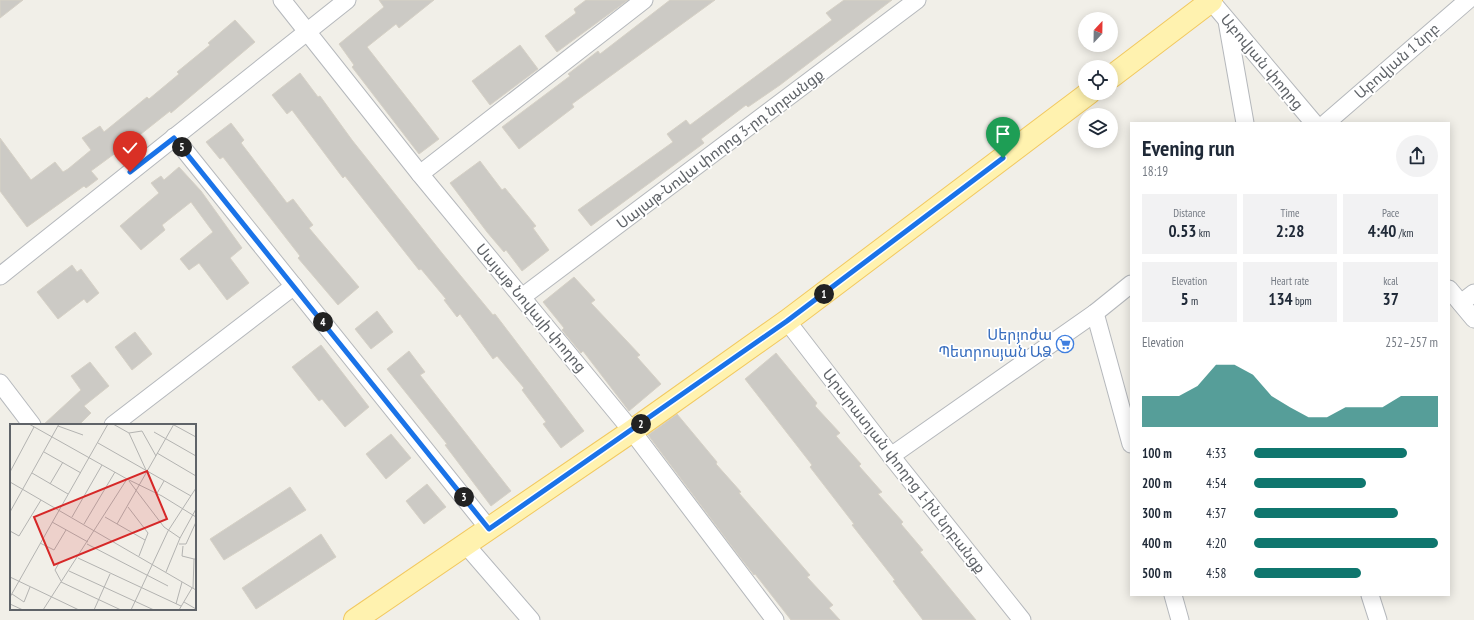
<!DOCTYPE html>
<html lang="en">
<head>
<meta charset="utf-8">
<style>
  body { margin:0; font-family:"PT Sans Narrow","Noto Sans Armenian",sans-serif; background:#f2f2f3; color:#1f2937; height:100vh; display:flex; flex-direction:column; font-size:15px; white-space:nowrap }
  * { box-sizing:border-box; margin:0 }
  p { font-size:13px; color:#747a83 }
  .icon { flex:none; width:22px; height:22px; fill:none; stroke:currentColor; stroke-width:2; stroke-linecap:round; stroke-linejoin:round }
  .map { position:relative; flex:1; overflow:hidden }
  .sheet { position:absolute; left:1130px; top:122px; width:320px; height:474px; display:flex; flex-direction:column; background:#fff; border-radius:0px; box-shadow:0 2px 10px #0003 }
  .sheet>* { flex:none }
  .needle { width:26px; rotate:22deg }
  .buttons { position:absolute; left:1078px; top:12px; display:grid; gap:8px }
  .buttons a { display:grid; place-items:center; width:40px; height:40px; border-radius:50%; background:#fff; box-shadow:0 2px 10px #0003; font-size:20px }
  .pin { position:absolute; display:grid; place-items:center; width:34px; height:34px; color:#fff; margin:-41px -17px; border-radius:50% 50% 50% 0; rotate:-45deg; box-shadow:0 0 4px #0007 }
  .pin .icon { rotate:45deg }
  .km { position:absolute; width:20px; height:20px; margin:-10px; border-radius:50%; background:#222; color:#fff; font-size:11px; line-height:20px; text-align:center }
  .round { display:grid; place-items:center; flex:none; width:42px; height:42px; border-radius:21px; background:#f2f2f3 }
  .headline { display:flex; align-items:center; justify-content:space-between; height:68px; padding:0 12px }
  h1 { font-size:22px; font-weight:700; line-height:30px }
  .figures { display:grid; grid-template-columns:repeat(3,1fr); gap:6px; height:68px; padding:4px 12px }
  .figures div { display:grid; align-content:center; border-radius:0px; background:#f2f2f3; text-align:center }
  .figures b { font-size:17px; font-weight:700 }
  .figures small { font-size:11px; font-weight:400 }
  .figures p { font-size:11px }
  .chart { height:112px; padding:8px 12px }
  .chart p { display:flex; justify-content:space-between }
  .chart svg { width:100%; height:72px; margin-top:4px; fill:#0f766e; opacity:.7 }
  ul { padding:0 12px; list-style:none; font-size:13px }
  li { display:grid; grid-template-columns:64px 48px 1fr; align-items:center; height:30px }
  li i { height:10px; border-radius:5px; background:#0f766e }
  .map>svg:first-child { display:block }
  .building { fill:#cccac5; stroke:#d6d1c6 }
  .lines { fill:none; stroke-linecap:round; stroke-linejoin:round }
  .minor-casing { stroke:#b5b8bc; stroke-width:19 }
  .major-casing { stroke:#f2c960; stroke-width:24 }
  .minor { stroke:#fff; stroke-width:17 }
  .major { stroke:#fff2af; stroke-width:22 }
  .route-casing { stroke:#fff; stroke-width:8 }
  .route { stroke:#1a73e8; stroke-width:5 }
  .labels { text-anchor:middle; stroke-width:3.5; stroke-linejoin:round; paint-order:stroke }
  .street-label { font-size:15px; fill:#5f6368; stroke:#fff }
  .shop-label { font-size:15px; fill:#366cbe; stroke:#fff; text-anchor:end }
  .inset-road { fill:none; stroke:#b3b3b1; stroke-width:1 }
  .view { fill:#d62828; fill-opacity:0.15; stroke:#d62828; stroke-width:2 }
  .inset-edge { fill:none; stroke:#5f6368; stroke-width:2 }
</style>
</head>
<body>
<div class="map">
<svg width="1474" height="620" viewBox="0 0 1474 620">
  <rect width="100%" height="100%" fill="#f1efe8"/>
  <g class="building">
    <path d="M 0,0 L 23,0 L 0,18 Z"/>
    <path d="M 379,0 L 434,0 L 399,28 L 396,24 L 367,47 L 439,139 L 419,154 L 352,67 L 354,65 L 339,44 L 384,7 Z"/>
    <path d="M 586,0 L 628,0 L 557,52 L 545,36 L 576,13 L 574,9 Z"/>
    <path d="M 670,0 L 715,0 L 572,104 L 574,107 L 519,149 L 502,127 L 570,76 L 568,74 L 598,51 L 600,54 Z"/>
    <path d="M 844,0 L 892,0 L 780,85 L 748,107 L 746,105 L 701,139 L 704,143 L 591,226 L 578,210 L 673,142 L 667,134 L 686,120 L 690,125 L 832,20 L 826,13 Z"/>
    <path d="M 235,20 L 255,42 L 171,113 L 170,111 L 136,138 L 142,145 L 127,156 L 121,149 L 91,171 L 98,179 L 86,188 L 84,186 L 27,227 L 0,191 L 0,138 L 31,180 L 55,162 L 63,172 L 68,169 L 91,150 L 82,138 L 100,126 L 104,132 L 147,97 L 149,99 L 179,74 L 177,72 L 210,45 L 208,43 Z"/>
    <path d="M 520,45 L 538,69 L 490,105 L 472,81 Z"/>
    <path d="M 300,73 L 318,97 L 320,96 L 352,140 L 442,253 L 493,315 L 495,314 L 584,431 L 561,448 L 543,424 L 546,422 L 522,390 L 524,388 L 497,356 L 493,359 L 460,314 L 457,317 L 444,300 L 446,299 L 421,269 L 419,270 L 345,176 L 343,178 L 292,110 L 287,114 L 272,95 Z"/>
    <path d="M 231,123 L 244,140 L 241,143 L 287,203 L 293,199 L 313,225 L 309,228 L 359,287 L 338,305 L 298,258 L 300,256 L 223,157 L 220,159 L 206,142 Z"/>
    <path d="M 480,161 L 502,190 L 505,188 L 536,226 L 533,228 L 549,250 L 522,271 L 506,250 L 504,252 L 487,232 L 450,183 Z"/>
    <path d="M 179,167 L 201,191 L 242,248 L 230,258 L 249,283 L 227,300 L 199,263 L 189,270 L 180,259 L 213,232 L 191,202 L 162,225 L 165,230 L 141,250 L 120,226 L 159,193 L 151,183 L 161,176 L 164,180 Z"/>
    <path d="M 72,265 L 77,272 L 81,269 L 99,293 L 87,303 L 84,299 L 58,319 L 37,292 Z"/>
    <path d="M 574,277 L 595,300 L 591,303 L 640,355 L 637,357 L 661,384 L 629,411 L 583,351 L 581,353 L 562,330 L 564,328 L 543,302 Z"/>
    <path d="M 377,311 L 393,332 L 371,349 L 355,329 Z"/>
    <path d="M 135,332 L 152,354 L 132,370 L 115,347 Z"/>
    <path d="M 321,345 L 369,407 L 345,427 L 322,399 L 319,401 L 292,367 Z"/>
    <path d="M 409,351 L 425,372 L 420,375 L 511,491 L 491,506 L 445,445 L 447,444 L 387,369 Z"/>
    <path d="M 776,353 L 817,403 L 815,406 L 840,433 L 836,436 L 861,464 L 859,466 L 882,492 L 878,494 L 903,522 L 901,524 L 923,550 L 920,552 L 976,620 L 923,620 L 893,581 L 895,580 L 852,525 L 854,524 L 810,467 L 812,465 L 745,379 Z"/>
    <path d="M 90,362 L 109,386 L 84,406 L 91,413 L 79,425 L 43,425 L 81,390 L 71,376 Z"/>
    <path d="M 677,414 L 717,462 L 716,464 L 741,492 L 739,493 L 810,575 L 807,577 L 833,605 L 829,608 L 840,620 L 791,620 L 755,574 L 754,575 L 739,556 L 648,435 Z"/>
    <path d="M 391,434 L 411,458 L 386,479 L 366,454 Z"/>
    <path d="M 427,484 L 446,507 L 424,524 L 406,501 Z"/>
    <path d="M 290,487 L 306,510 L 224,560 L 210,539 Z"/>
    <path d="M 321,534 L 336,557 L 256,609 L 242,588 Z"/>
  </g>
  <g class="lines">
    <defs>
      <g id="minor">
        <path d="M 282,0 L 420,174 L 632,431 L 775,620"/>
        <path d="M 1211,1 L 1314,123"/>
        <path d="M 1227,21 L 1245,123"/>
        <path d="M 1326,123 L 1468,0"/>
        <path d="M 174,137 L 489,529"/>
        <path d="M 420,174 L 644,0"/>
        <path d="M 0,276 L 347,0"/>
        <path d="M 1449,289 L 1474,319"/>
        <path d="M 522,297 L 917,0"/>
        <path d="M 1461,303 L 1474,293"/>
        <path d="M 1095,313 L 1131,444"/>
        <path d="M 787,321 L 891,456 L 1022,620"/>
        <path d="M 0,383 L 32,425"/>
        <path d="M 113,425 L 294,286"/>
        <path d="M 891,456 L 1095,313 L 1131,284"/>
        <path d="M 466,545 L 531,620"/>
        <path d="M 1173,595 L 1180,620"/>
        <path d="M 1370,595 L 1378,620"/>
      </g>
      <g id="major">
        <path d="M 1111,77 L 1211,1 L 1210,0"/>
        <path d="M 355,620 L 632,431 L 787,321 L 1089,93"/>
      </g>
    </defs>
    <use href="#minor" class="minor-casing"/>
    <use href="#major" class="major-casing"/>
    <use href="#minor" class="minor"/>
    <use href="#major" class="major"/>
  </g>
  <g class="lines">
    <defs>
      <path id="route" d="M 130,172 L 174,138 L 489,529 L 787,321 L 1003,158"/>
    </defs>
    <use href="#route" class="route-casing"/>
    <use href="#route" class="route"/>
  </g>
  <defs>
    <symbol id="supermarket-ring" viewBox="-11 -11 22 22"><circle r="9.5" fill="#fff" stroke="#3f7fe0" stroke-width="1.5"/><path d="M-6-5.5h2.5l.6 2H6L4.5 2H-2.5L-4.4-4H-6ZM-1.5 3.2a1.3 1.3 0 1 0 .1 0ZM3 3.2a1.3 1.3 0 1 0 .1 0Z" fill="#3f7fe0"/></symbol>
  </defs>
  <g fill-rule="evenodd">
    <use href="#supermarket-ring" x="1055" y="334" width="20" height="20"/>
  </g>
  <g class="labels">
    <g class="street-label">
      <text transform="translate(1397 61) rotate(-41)" y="5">Աբովյան 1 նրբ</text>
      <text transform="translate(1262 62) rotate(50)" y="5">Աբովյան փողոց</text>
      <text transform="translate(720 149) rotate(-37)" y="5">Սայաթ-Նովա փողոց 3-րդ նրբանցք</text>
      <text transform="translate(531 308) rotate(50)" y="5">Սայաթ Նովայի փողոց</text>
      <text transform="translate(904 471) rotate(52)" y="5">Արարատյան փողոց 1-ին նրբանցք</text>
    </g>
    <g class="shop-label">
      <text x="1052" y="340">Սերյոժա<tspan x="1052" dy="17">Պետրոսյան ԱՁ</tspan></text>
    </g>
  </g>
  <g transform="translate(10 424)">
    <rect width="186" height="186" fill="#f1efe8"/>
    <path class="inset-road" d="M 19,0 L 117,55 L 33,186M 103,0 L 119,9 L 136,46M 164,1 L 186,13M 48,2 L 73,11M 132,7 L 146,32M 144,8 L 186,32M 119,9 L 132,7M 88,19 L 181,72M 34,28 L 71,49M 147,29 L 186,52M 0,48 L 24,3M 22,49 L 58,70M 117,55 L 152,72 L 186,93M 119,57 L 154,103 L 170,114M 0,58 L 186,166M 40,60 L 53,38M 146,71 L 154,57M 118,83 L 138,109 L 129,132M 0,88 L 49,0M 62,93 L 92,41M 95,93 L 135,116M 42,98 L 78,118M 74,100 L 105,48M 107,100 L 164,0M 0,107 L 9,112 L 31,76M 30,119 L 44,126 L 56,106M 77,120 L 158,162M 169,120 L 176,120 L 186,98M 173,122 L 172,132 L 184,135M 68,134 L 171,182M 49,139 L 45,146 L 51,157M 59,147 L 144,186M 156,148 L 170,114 L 186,85M 0,153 L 69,186M 51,158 L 111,186M 183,164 L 184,135 L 186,135M 2,170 L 14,178 L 20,163M 0,173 L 98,0M 174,178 L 186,185M 0,180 L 13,186M 166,180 L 172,158M 84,186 L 100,150M 121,186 L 158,107 L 186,64M 169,186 L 182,164"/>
    <path class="view" d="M 137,47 L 157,95 L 44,141 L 24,93 Z"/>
    <rect width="186" height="186" class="inset-edge"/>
  </g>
</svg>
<div class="buttons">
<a><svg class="needle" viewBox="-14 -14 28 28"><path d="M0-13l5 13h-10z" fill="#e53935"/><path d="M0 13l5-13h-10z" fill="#747a83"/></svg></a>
<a><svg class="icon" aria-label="locate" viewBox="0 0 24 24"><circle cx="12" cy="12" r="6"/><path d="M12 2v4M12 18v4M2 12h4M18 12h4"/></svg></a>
<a><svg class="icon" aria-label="layers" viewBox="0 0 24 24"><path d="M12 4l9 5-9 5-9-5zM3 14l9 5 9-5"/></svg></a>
</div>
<div class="pin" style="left:1003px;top:158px;background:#1e9e55"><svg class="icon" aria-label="arrive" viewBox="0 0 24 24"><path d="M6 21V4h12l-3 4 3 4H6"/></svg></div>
<div class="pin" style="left:130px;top:172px;background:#d93025"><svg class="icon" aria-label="check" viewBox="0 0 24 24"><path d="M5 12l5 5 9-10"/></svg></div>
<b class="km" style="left:824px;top:294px">1</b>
<b class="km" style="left:641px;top:424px">2</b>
<b class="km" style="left:464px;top:497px">3</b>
<b class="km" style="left:323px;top:322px">4</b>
<b class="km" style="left:182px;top:147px">5</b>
<section class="sheet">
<div class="headline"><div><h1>Evening run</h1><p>18:19</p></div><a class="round"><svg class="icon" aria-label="share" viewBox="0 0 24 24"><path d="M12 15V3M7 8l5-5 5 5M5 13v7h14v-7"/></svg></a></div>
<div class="figures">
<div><p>Distance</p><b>0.53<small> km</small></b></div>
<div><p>Time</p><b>2:28</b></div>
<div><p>Pace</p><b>4:40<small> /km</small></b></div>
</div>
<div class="figures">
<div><p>Elevation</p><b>5<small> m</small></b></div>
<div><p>Heart rate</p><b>134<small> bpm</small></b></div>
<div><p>kcal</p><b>37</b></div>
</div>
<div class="chart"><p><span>Elevation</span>252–257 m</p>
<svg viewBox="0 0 160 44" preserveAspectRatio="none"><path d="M0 44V25L10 25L20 25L30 19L40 6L50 6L60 12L70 25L80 32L90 38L100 38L110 32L120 32L130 32L140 25L150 25L160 25V44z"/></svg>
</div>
<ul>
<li><b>100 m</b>4:33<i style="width:83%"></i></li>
<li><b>200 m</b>4:54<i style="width:61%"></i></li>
<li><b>300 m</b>4:37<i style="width:78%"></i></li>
<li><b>400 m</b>4:20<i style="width:100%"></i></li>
<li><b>500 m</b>4:58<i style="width:58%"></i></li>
</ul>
</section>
</div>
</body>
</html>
